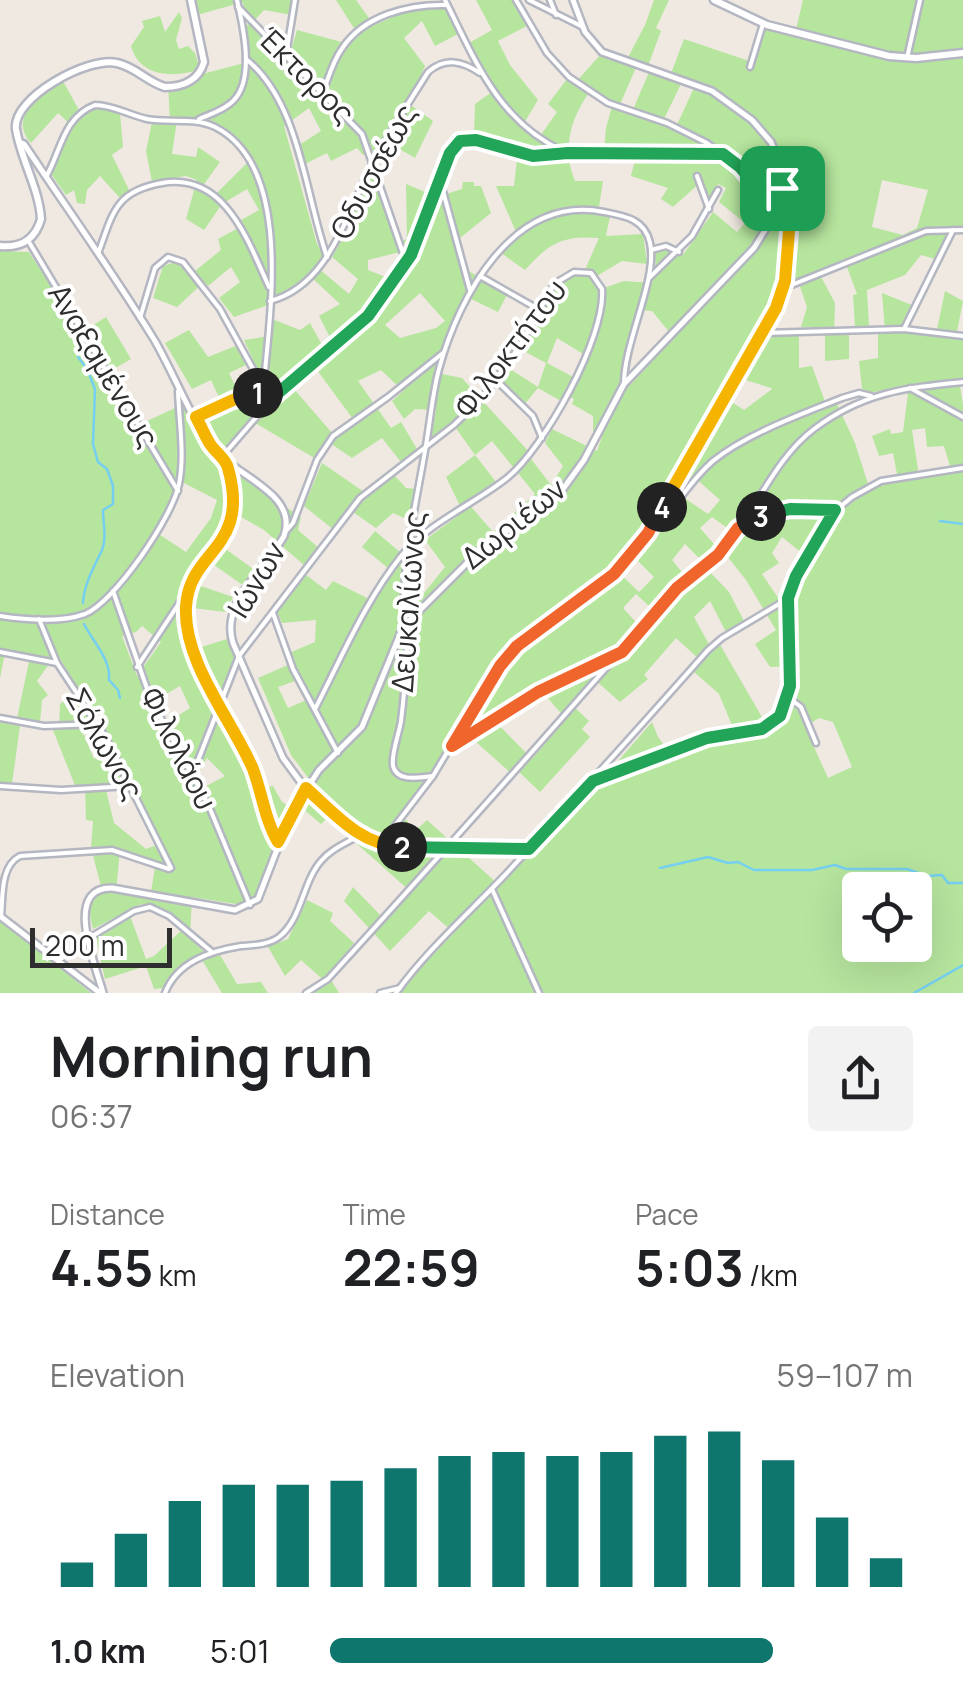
<!DOCTYPE html>
<html lang="en">
<head>
<meta charset="utf-8">
<style>
  body { margin:0; font-family:Manrope,sans-serif; background:#f2f2f2; color:#202124; height:100vh; display:flex; flex-direction:column; font-size:38px; white-space:nowrap }
  * { box-sizing:border-box; margin:0 }
  p { font-size:32px; color:#757577 }
  .icon { flex:none; width:55px; height:55px; fill:none; stroke:currentColor; stroke-width:2; stroke-linecap:round; stroke-linejoin:round }
  .map { position:relative; height:993px; overflow:hidden }
  .panel { display:flex; flex-direction:column; background:#fff; flex:1 }
  .panel>* { flex:none }
  .controls { position:absolute; left:842px; top:872px; display:grid; gap:20px }
  .controls a { display:grid; place-items:center; width:90px; height:90px; border-radius:10px; background:#fff; box-shadow:0 10px 40px #0002; font-size:50px }
  .scale { position:absolute; left:30px; bottom:25px; width:142px; box-sizing:border-box; padding-left:10px; border:5px solid #2e2e2e; border-top:0; font-size:28px; line-height:35px; white-space:nowrap; color:#2e2e2e; -webkit-text-stroke:8px #fff; paint-order:stroke }
  .pin { position:absolute; display:grid; place-items:center; width:85px; height:85px; color:#fff; margin:-42px; border-radius:20px; box-shadow:0 5px 15px #0006 }
  .km { position:absolute; width:50px; height:50px; margin:-25px; border-radius:50%; background:#222; color:#fff; font-size:28px; line-height:50px; text-align:center }
  .round { display:grid; place-items:center; flex:none; width:105px; height:105px; border-radius:10px; background:#f2f2f2 }
  .head { display:flex; align-items:center; justify-content:space-between; height:170px; padding:0 50px }
  h1 { font-size:55px; font-weight:700; line-height:75px }
  .figures { display:grid; grid-template-columns:repeat(3,1fr); gap:15px; height:170px; padding:10px 50px }
  .figures div { display:grid; align-content:center }
  .figures b { font-size:50px; font-weight:700 }
  .figures small { font-size:28px; font-weight:400 }
  .figures p { font-size:28px }
  .chart { height:280px; padding:20px 50px }
  .chart p { display:flex; justify-content:space-between }
  .chart svg { width:100%; height:180px; margin-top:10px; stroke:#0f766e; stroke-width:6 }
  ul { padding:0 50px; list-style:none; font-size:32px }
  li { display:grid; grid-template-columns:160px 120px 1fr; align-items:center; height:75px }
  li i { height:25px; border-radius:12px; background:#0f766e }
  .map>svg:first-child { display:block }
  .green { fill:#b6e59e; fill-rule:evenodd }
  .lines { fill:none; stroke-linecap:round; stroke-linejoin:round }
  .stream { stroke:#75cff0; stroke-width:2.5 }
  .minor-casing { stroke:#b4b7c1; stroke-width:9 }
  .tertiary-casing { stroke:#b4b7c1; stroke-width:10 }
  .secondary-casing { stroke:#b4b7c1; stroke-width:11 }
  .minor { stroke:#fff; stroke-width:4 }
  .tertiary { stroke:#fff; stroke-width:5 }
  .secondary { stroke:#fff; stroke-width:6 }
  .split-1-casing { stroke:#fff; stroke-width:20 }
  .split-2-casing { stroke:#fff; stroke-width:20 }
  .split-3-casing { stroke:#fff; stroke-width:20 }
  .split-4-casing { stroke:#fff; stroke-width:20 }
  .split-5-casing { stroke:#fff; stroke-width:20 }
  .split-1 { stroke:#22a559; stroke-width:12 }
  .split-2 { stroke:#f5b400; stroke-width:12 }
  .split-3 { stroke:#22a559; stroke-width:12 }
  .split-4 { stroke:#f0652b; stroke-width:12 }
  .split-5 { stroke:#f5b400; stroke-width:12 }
  .labels { text-anchor:middle; stroke-width:8; stroke-linejoin:round; paint-order:stroke }
  .street-label { font-size:30px; fill:#2e2e2e; stroke:#fff }
</style>
</head>
<body>
<div class="map">
<svg width="963" height="993" viewBox="0 0 963 993">
  <rect width="100%" height="100%" fill="#efe9e1"/>
  <g class="green">
    <path d="M 188,0 L 295,0 L 292,15 L 264,10 L 251,24 L 288,61 L 297,30 L 349,44 L 359,36 L 336,0 L 356,0 L 374,25 L 414,8 L 445,5 L 458,34 L 435,46 L 422,21 L 404,38 L 425,66 L 408,103 L 433,121 L 415,158 L 386,141 L 375,158 L 370,143 L 365,145 L 367,153 L 363,155 L 357,148 L 331,161 L 327,153 L 299,167 L 293,149 L 321,131 L 309,108 L 284,126 L 317,244 L 326,258 L 318,268 L 349,294 L 358,279 L 332,257 L 349,228 L 372,170 L 396,242 L 407,239 L 406,184 L 437,197 L 462,189 L 463,182 L 474,182 L 474,186 L 481,186 L 491,213 L 455,242 L 463,268 L 508,293 L 498,312 L 467,297 L 437,373 L 462,378 L 530,453 L 528,455 L 551,485 L 563,466 L 545,443 L 552,429 L 597,451 L 602,437 L 593,433 L 593,416 L 572,404 L 574,399 L 566,394 L 561,401 L 538,388 L 523,406 L 499,379 L 507,367 L 538,387 L 546,363 L 520,349 C 537,321 545,276 584,272 L 599,238 C 563,235 549,243 525,270 L 501,253 L 517,234 L 496,186 L 514,186 L 518,150 L 474,133 L 475,104 L 496,89 L 469,43 L 492,30 L 476,0 L 514,0 L 527,26 L 498,41 L 510,65 L 538,100 L 521,128 L 538,139 L 557,112 L 548,104 L 567,79 L 575,83 L 601,54 L 625,63 L 645,25 L 654,0 L 669,0 L 656,28 L 661,31 L 648,66 L 638,63 L 618,109 L 632,112 L 649,72 L 669,79 L 684,39 L 755,63 L 768,22 L 796,29 L 803,0 L 963,0 L 963,227 L 950,226 L 935,259 L 921,255 L 905,275 L 867,290 L 869,326 L 855,327 L 853,295 L 857,294 L 844,259 L 818,271 L 835,303 L 834,333 L 849,334 L 849,359 L 825,361 L 825,327 L 801,327 L 807,307 L 797,278 L 782,285 L 758,335 L 799,335 L 799,368 L 812,366 L 827,407 L 837,404 L 855,443 L 870,490 L 898,479 L 893,453 L 879,456 L 872,436 L 890,429 L 891,434 L 903,432 L 908,393 L 905,385 L 870,393 L 862,389 L 859,361 L 878,358 L 878,332 L 885,331 L 882,293 L 914,306 L 904,332 L 936,334 L 945,291 L 963,301 L 956,337 L 963,339 L 963,378 L 959,379 L 963,405 L 963,993 L 396,993 L 454,933 L 429,911 L 390,951 L 344,901 L 353,887 L 385,920 L 411,892 L 356,843 L 362,831 L 338,808 L 321,824 L 296,803 L 309,779 L 291,755 L 258,678 L 290,664 L 289,653 L 315,642 L 316,620 L 282,623 L 277,611 L 306,575 L 326,590 L 333,581 L 373,601 L 393,572 L 362,547 L 375,531 L 407,558 L 402,595 L 416,603 L 445,567 L 425,540 L 463,512 L 446,477 L 475,455 L 453,424 L 430,442 L 436,410 L 415,409 L 404,419 L 392,401 L 403,391 L 381,370 L 358,381 L 391,428 L 401,422 L 417,449 L 401,462 L 382,438 L 352,458 L 327,441 L 316,459 L 250,420 L 220,458 L 238,475 L 301,517 L 298,530 L 319,548 L 305,566 L 264,530 L 236,514 L 220,545 L 256,571 L 244,586 L 207,560 L 192,583 L 233,597 L 225,612 L 185,607 L 187,639 L 192,650 L 227,639 L 235,659 L 216,706 L 257,789 L 273,786 L 282,802 L 293,809 L 270,856 L 264,885 L 256,899 L 242,905 L 192,897 L 190,938 L 206,954 L 181,967 L 163,988 L 154,989 L 146,966 L 105,979 L 96,938 L 130,916 L 146,959 L 154,956 L 185,927 L 164,910 L 141,904 L 93,929 C 89,912 87,901 102,890 L 91,848 L 93,821 L 86,820 L 85,788 L 76,788 L 53,730 L 59,729 L 60,704 L 78,690 L 59,657 L 52,660 L 37,681 L 48,695 L 42,700 L 40,722 L 17,718 L 30,657 L 5,653 L 0,678 L 0,251 L 29,252 L 81,333 L 106,317 L 131,359 L 105,374 L 136,426 L 186,403 L 196,419 L 223,406 L 211,380 L 192,389 L 165,343 L 189,330 L 208,357 L 238,345 L 248,364 L 229,373 L 242,400 L 268,393 L 244,340 L 270,336 L 272,319 L 300,330 L 310,323 L 328,356 L 336,349 L 319,316 L 340,304 L 310,276 L 268,305 L 234,317 L 219,298 L 240,282 L 231,267 L 208,286 L 204,282 L 177,307 L 153,298 L 163,266 L 176,262 L 190,275 L 221,250 L 218,239 L 244,225 L 241,220 L 259,210 L 247,189 L 222,204 L 204,230 L 186,219 L 197,180 L 186,176 L 152,182 L 146,151 L 152,122 L 170,123 L 168,83 L 248,62 L 246,25 L 250,24 L 245,18 L 243,2 L 190,17 ZM 681,84 L 694,88 L 675,129 L 662,123 ZM 590,91 L 613,103 L 606,128 L 604,150 L 637,152 L 631,176 L 668,188 L 661,199 L 673,207 L 702,181 L 710,200 L 718,184 L 726,188 L 719,202 L 745,223 L 737,232 L 713,212 L 683,255 L 660,247 L 655,252 L 656,271 L 652,283 L 624,281 L 601,289 L 595,277 L 622,261 L 647,264 L 643,234 L 606,236 L 610,216 L 598,213 L 603,181 L 575,181 C 561,149 571,118 590,91 ZM 197,118 C 221,124 236,139 252,158 L 213,197 L 202,187 L 220,162 L 198,147 L 196,157 L 172,154 L 177,120 ZM 882,180 L 928,190 L 917,228 L 903,235 L 872,227 ZM 404,251 L 410,265 L 398,282 L 368,270 L 368,260 ZM 420,293 L 445,321 L 436,328 L 400,338 L 385,325 ZM 639,310 L 652,311 L 674,338 L 631,384 L 621,375 ZM 557,338 L 588,357 L 577,379 L 547,363 ZM 311,362 L 353,419 L 333,434 L 287,381 ZM 733,376 L 771,388 L 772,389 L 744,410 L 722,396 ZM 925,428 L 927,447 L 944,446 L 952,473 L 919,476 L 912,430 ZM 492,441 L 535,494 L 493,532 L 466,501 L 496,482 L 475,455 ZM 694,477 L 720,500 L 708,514 L 680,495 ZM 171,483 L 184,483 L 217,500 L 211,518 L 186,552 L 154,531 C 162,516 179,498 171,483 ZM 712,517 L 737,535 L 727,556 L 746,580 L 776,630 L 755,644 L 770,667 L 792,666 C 796,738 775,728 718,740 C 702,744 687,751 673,757 L 658,737 L 652,722 L 599,783 L 481,905 L 498,884 L 427,820 L 416,830 L 402,816 L 453,740 L 467,734 L 512,774 L 517,770 L 540,792 L 590,737 L 582,729 L 589,721 L 573,706 L 595,680 L 620,702 L 648,679 L 644,675 L 676,638 L 700,660 L 693,671 L 719,694 L 736,735 L 769,729 L 719,643 L 711,648 L 694,617 L 710,601 L 726,632 L 744,621 L 729,592 L 708,570 L 690,582 L 672,560 L 685,544 L 704,563 L 719,550 L 700,528 ZM 782,537 L 808,558 L 799,574 L 793,601 L 783,605 L 762,574 L 779,563 L 772,553 ZM 630,553 L 654,577 L 639,592 L 616,570 ZM 636,594 L 661,617 L 647,634 L 623,608 ZM 142,626 L 161,642 L 137,676 L 122,636 L 136,632 ZM 301,679 L 311,698 L 288,708 L 278,687 ZM 180,686 L 190,708 L 160,727 L 149,704 ZM 539,688 L 566,719 L 532,759 L 491,717 ZM 98,717 L 114,748 L 94,759 L 81,728 ZM 819,718 L 833,722 L 852,767 L 828,778 L 805,727 ZM 207,758 L 225,776 L 197,791 L 193,783 ZM 131,782 L 162,843 L 146,849 L 114,823 L 105,786 ZM 120,850 L 156,862 L 150,897 L 116,892 ZM 860,890 L 915,890 L 915,945 L 860,945 Z"/>
    <path d="M 179,12 L 182,18 L 176,40 L 179,49 L 188,46 L 195,53 L 199,66 L 195,71 C 168,78 139,75 131,46 L 144,27 L 142,21 L 160,16 L 165,32 Z"/>
    <path d="M 63,81 L 80,112 L 70,124 L 58,113 L 31,143 C 8,115 40,99 63,81 Z"/>
    <path d="M 102,107 L 120,114 L 123,147 L 112,155 L 130,192 L 119,197 L 100,176 L 87,190 L 85,204 L 77,203 L 74,190 L 66,195 L 51,174 C 61,148 71,114 102,107 Z"/>
    <path d="M 322,463 L 367,494 L 394,475 L 406,488 L 417,489 L 411,521 L 393,513 L 376,528 L 350,510 L 334,530 L 304,506 Z"/>
    <path d="M 0,720 L 20,726 L 12,784 L 0,783 Z"/>
    <path d="M 307,900 L 333,913 L 330,921 L 354,943 L 328,975 L 339,993 L 312,993 L 327,983 L 301,960 L 285,976 L 268,947 L 288,939 Z"/>
    <path d="M 0,921 L 2,922 L 91,993 L 0,993 Z"/>
    <path d="M 220,955 L 237,984 L 261,982 L 268,993 L 222,993 L 202,960 Z"/>
  </g>
  <g class="lines">
    <g class="stream">
      <path d="M 78,357 L 87,369 L 95,389 L 93,444 L 98,462 L 107,469 L 113,486 L 113,504 L 103,510 C 103,523 107,538 102,550 C 94,567 84,584 83,603"/>
      <path d="M 940,521 L 963,524"/>
      <path d="M 84,624 C 93,642 111,659 109,680 L 118,690 L 120,698"/>
      <path d="M 660,868 L 708,857 L 728,863 L 738,862 L 754,870 L 812,870 L 835,865 L 846,869 L 907,869 L 927,876 L 942,875 L 948,883 L 963,883"/>
      <path d="M 914,993 L 963,965"/>
    </g>
    <defs>
      <g id="minor">
        <path d="M 445,0 C 475,60 498,121 563,151"/>
        <path d="M 516,0 L 547,53 L 569,77 L 608,103 L 667,123 L 707,143 L 740,167 L 777,211"/>
        <path d="M 529,0 L 583,27"/>
        <path d="M 550,0 L 556,15"/>
        <path d="M 238,7 L 362,134 L 406,262"/>
        <path d="M 286,55 L 295,0"/>
        <path d="M 907,58 L 920,0"/>
        <path d="M 246,59 C 300,102 305,195 327,257"/>
        <path d="M 750,67 L 763,24"/>
        <path d="M 322,94 C 328,80 332,63 341,50 C 363,15 409,4 447,5"/>
        <path d="M 199,119 C 210,114 225,110 234,100 C 255,78 243,26 237,0"/>
        <path d="M 697,176 L 709,209"/>
        <path d="M 46,177 C 61,151 63,117 95,105 C 113,105 129,115 147,119 C 169,123 194,117 215,127 C 295,167 269,320 263,392 L 233,400 L 196,417"/>
        <path d="M 441,184 L 470,290"/>
        <path d="M 29,242 L 178,491"/>
        <path d="M 651,250 L 666,246 L 679,252"/>
        <path d="M 99,251 C 113,212 116,191 162,183 C 225,172 248,241 269,287"/>
        <path d="M 480,276 L 538,309"/>
        <path d="M 649,278 L 692,236 L 718,190"/>
        <path d="M 784,288 L 926,231 L 963,230"/>
        <path d="M 270,301 C 328,286 345,217 369,171 C 386,137 408,104 428,72 C 445,57 462,61 480,73"/>
        <path d="M 140,318 L 155,268 L 168,257 L 183,262 L 220,309 L 270,400"/>
        <path d="M 904,329 L 953,230"/>
        <path d="M 763,333 L 904,329 L 963,336"/>
        <path d="M 497,381 L 533,416 L 542,438"/>
        <path d="M 910,388 L 963,417"/>
        <path d="M 221,458 L 279,391 L 353,330 L 371,311 L 413,251 L 450,153 L 459,142 L 476,140 L 533,156 L 567,153 L 723,154"/>
        <path d="M 743,526 L 784,510 L 835,511"/>
        <path d="M 286,531 L 293,523 L 317,460 L 333,436 L 388,397 L 443,353"/>
        <path d="M 649,533 C 674,512 688,482 713,461 C 746,434 802,414 842,398 L 859,393 L 871,396"/>
        <path d="M 113,591 L 151,700 L 208,804 L 250,905"/>
        <path d="M 186,594 C 187,607 185,620 188,633 C 199,682 233,723 252,768 C 262,792 265,819 278,841"/>
        <path d="M 273,613 L 293,669 L 338,753"/>
        <path d="M 0,616 C 26,620 60,623 85,614 C 115,602 173,516 179,484 C 185,455 179,421 178,391"/>
        <path d="M 39,619 L 57,663 L 105,736 L 171,868"/>
        <path d="M 0,652 L 57,663"/>
        <path d="M 137,667 L 232,523 L 235,501 L 227,463"/>
        <path d="M 789,698 L 801,707 L 816,743"/>
        <path d="M 0,718 L 44,726 L 98,724"/>
        <path d="M 456,743 L 538,692 L 622,652"/>
        <path d="M 191,771 L 197,763 L 239,656 L 360,498 L 454,425 L 481,399 L 519,347 L 554,284 L 574,272 L 591,273 L 602,289 C 606,337 544,448 507,478 C 474,504 430,522 402,555 C 365,601 342,657 315,709"/>
        <path d="M 433,776 C 421,777 397,783 393,766 C 391,754 399,734 401,721 C 404,697 406,671 407,646 C 407,628 403,611 404,593 C 406,545 417,498 425,451 C 430,424 432,395 439,369 C 459,296 513,194 604,212 C 625,216 645,219 650,243 C 658,279 624,341 624,384"/>
        <path d="M 598,779 L 707,738 L 762,729 L 773,723 L 779,717 L 790,686 L 787,618 L 793,581 L 835,511 L 852,497 L 881,481 L 963,468"/>
        <path d="M 0,786 L 61,790 L 130,786"/>
        <path d="M 308,790 L 360,835 L 387,845 L 529,849"/>
        <path d="M 381,844 L 433,776 L 477,702 L 517,646 L 542,625 L 606,582 L 649,533 L 762,333 L 783,289 L 792,195 L 789,179 L 782,169"/>
        <path d="M 492,889 L 539,993"/>
        <path d="M 1,917 C 3,897 0,866 20,856 L 112,850 L 169,869"/>
        <path d="M 89,938 L 134,911 L 150,907 L 169,916 L 212,952"/>
        <path d="M 165,993 C 177,962 210,951 241,946 C 254,945 268,945 279,937 C 302,919 302,883 321,861 C 331,849 346,843 360,835"/>
        <path d="M 306,993 L 328,979 C 444,852 558,723 671,594 C 686,577 708,567 723,550 C 756,512 773,460 814,429 C 863,392 905,388 963,382"/>
        <path d="M 380,993 L 400,988"/>
        <path d="M 396,993 C 427,950 469,913 506,874 C 574,800 641,726 708,650 L 722,638 L 789,598"/>
      </g>
      <g id="tertiary">
        <path d="M 19,142 L 24,144 C 68,210 114,274 155,341 C 175,376 190,417 213,448 C 235,476 299,493 284,536 C 265,570 220,602 233,643 L 283,758 L 305,788"/>
        <path d="M 0,916 L 100,993"/>
        <path d="M 103,993 C 96,966 62,887 112,888 L 235,910 L 258,899 L 291,813 L 319,770 L 362,727 L 403,627 L 478,552 L 563,489 L 584,460 L 624,384 L 754,248 L 777,211 L 782,187 L 781,165 L 771,142 L 752,120 L 712,91 L 602,52 L 585,32 L 573,0"/>
      </g>
      <g id="secondary">
        <path d="M 714,0 L 767,25 L 889,56 L 916,58 L 963,53"/>
        <path d="M 0,246 C 21,248 35,240 41,219 C 39,188 21,160 16,129 C 12,98 88,56 117,63 C 136,67 147,82 165,87 C 183,87 199,80 204,62 L 191,0"/>
      </g>
    </defs>
    <use href="#minor" class="minor-casing"/>
    <use href="#tertiary" class="tertiary-casing"/>
    <use href="#secondary" class="secondary-casing"/>
    <use href="#minor" class="minor"/>
    <use href="#tertiary" class="tertiary"/>
    <use href="#secondary" class="secondary"/>
  </g>
  <g class="lines">
    <defs>
      <path id="split-1" d="M 258,393 L 263,392 L 270,400 L 368,316 L 411,255 L 450,153 L 460,141 L 476,140 L 533,156 L 568,153 L 723,154 L 740,167 L 777,211 L 782,188"/>
      <path id="split-2" d="M 258,393 L 233,400 L 196,417 C 201,426 205,436 210,444 C 216,453 226,459 228,468 C 251,550 189,549 186,607 C 183,662 232,720 253,769 C 262,793 265,820 278,842 L 306,788 C 335,814 360,845 402,847"/>
      <path id="split-3" d="M 402,847 L 529,849 L 593,781 L 707,738 L 762,729 L 780,716 L 790,686 L 788,598 L 796,576 L 835,510 L 790,509 L 761,516"/>
      <path id="split-4" d="M 662,507 L 648,533 L 614,574 L 517,646 L 500,666 L 452,746 L 538,692 L 622,652 L 677,588 L 718,555 L 738,528 L 761,516"/>
      <path id="split-5" d="M 662,507 L 776,308 L 785,281 L 792,194 L 789,179 L 782,169 L 782,188"/>
    </defs>
    <use href="#split-1" class="split-1-casing"/>
    <use href="#split-2" class="split-2-casing"/>
    <use href="#split-3" class="split-3-casing"/>
    <use href="#split-4" class="split-4-casing"/>
    <use href="#split-5" class="split-5-casing"/>
    <use href="#split-1" class="split-1"/>
    <use href="#split-2" class="split-2"/>
    <use href="#split-3" class="split-3"/>
    <use href="#split-4" class="split-4"/>
    <use href="#split-5" class="split-5"/>
  </g>
  <g class="labels">
    <g class="street-label">
      <text transform="translate(306 76) rotate(45)" y="10">Έκτορος</text>
      <text transform="translate(374 172) rotate(-62)" y="10">Οδυσσέως</text>
      <text transform="translate(511 349) rotate(-53)" y="10">Φιλοκτήτου</text>
      <text transform="translate(103 366) rotate(59)" y="10">Αναξαμένους</text>
      <text transform="translate(514 524) rotate(-39)" y="10">Δωριέων</text>
      <text transform="translate(257 580) rotate(-59)" y="10">Ιώνων</text>
      <text transform="translate(409 602) rotate(-86)" y="10">Δευκαλίωνος</text>
      <text transform="translate(104 744) rotate(60)" y="10">Σόλωνος</text>
      <text transform="translate(178 749) rotate(63)" y="10">Φιλολάου</text>
    </g>
  </g>
</svg>
<div class="controls">
<a><svg class="icon" aria-label="locate" viewBox="0 0 24 24"><circle cx="12" cy="12" r="6"/><path d="M12 2v4M12 18v4M2 12h4M18 12h4"/></svg></a>
</div>
<div class="scale">200 m</div>
<div class="pin" style="left:782px;top:188px;background:#1e9e55"><svg class="icon" aria-label="arrive" viewBox="0 0 24 24"><path d="M6 21V4h12l-3 4 3 4H6"/></svg></div>
<b class="km" style="left:258px;top:393px">1</b>
<b class="km" style="left:402px;top:847px">2</b>
<b class="km" style="left:761px;top:516px">3</b>
<b class="km" style="left:662px;top:507px">4</b>
</div>
<section class="panel">
<div class="head"><div><h1>Morning run</h1><p>06:37</p></div><a class="round"><svg class="icon" aria-label="share" viewBox="0 0 24 24"><path d="M12 15V3M7 8l5-5 5 5M5 13v7h14v-7"/></svg></a></div>
<div class="figures">
<div><p>Distance</p><b>4.55<small> km</small></b></div>
<div><p>Time</p><b>22:59</b></div>
<div><p>Pace</p><b>5:03<small> /km</small></b></div>
</div>
<div class="chart"><p><span>Elevation</span>59–107 m</p>
<svg viewBox="0 0 160 44" preserveAspectRatio="none"><path d="M5 44V38M15 44V31M25 44V23M35 44V19M45 44V19M55 44V18M65 44V15M75 44V12M85 44V11M95 44V12M105 44V11M115 44V7M125 44V6M135 44V13M145 44V27M155 44V37"/></svg>
</div>
<ul>
<li><b>1.0 km</b>5:01<i style="width:76%"></i></li>
</ul>
</section>
</body>
</html>
